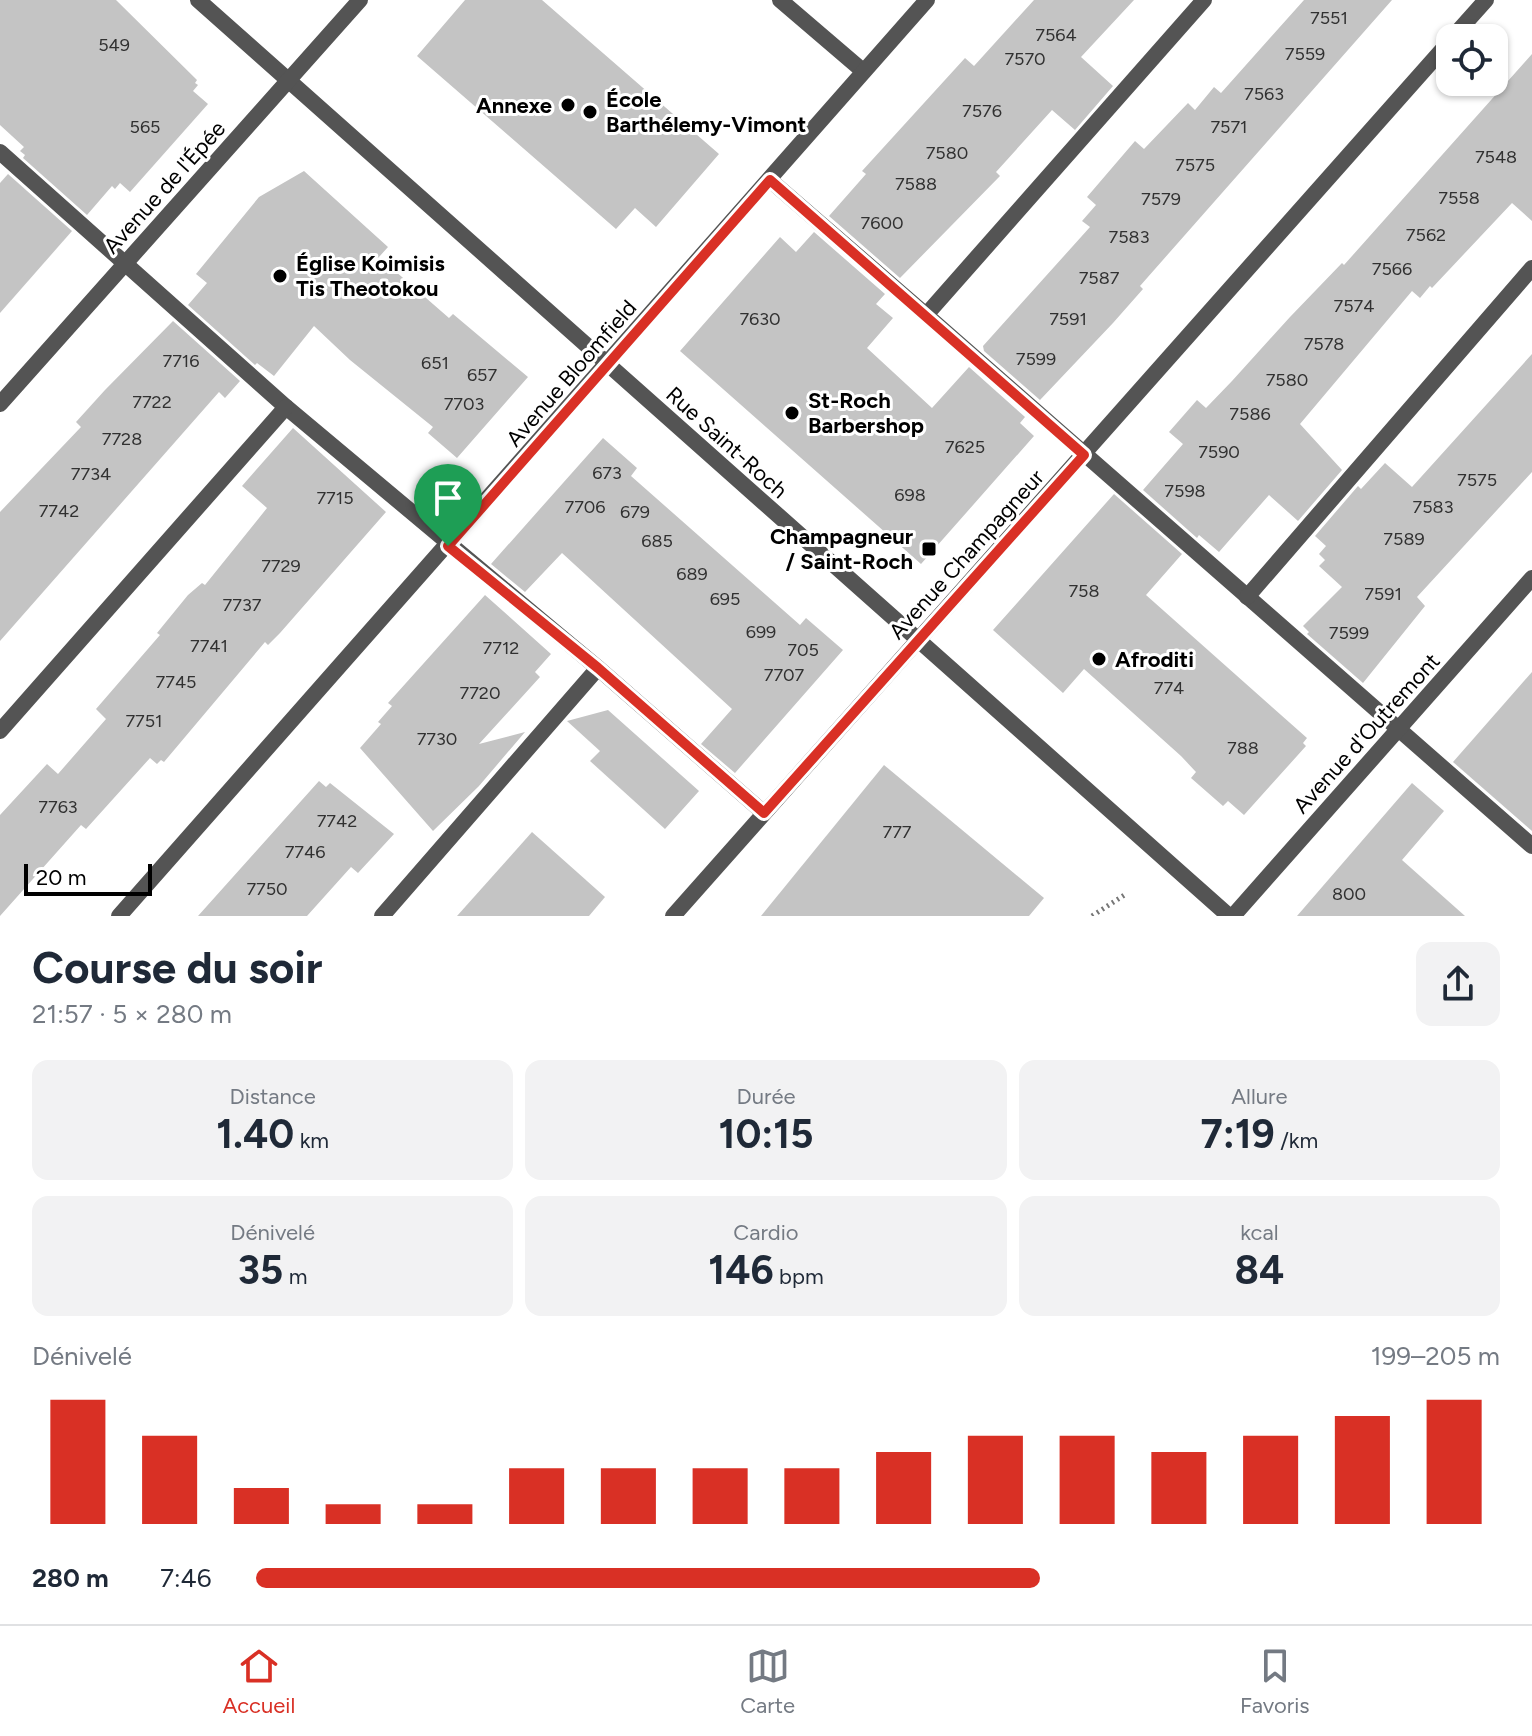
<!DOCTYPE html>
<html lang="fr">
<head>
<meta charset="utf-8">
<style>
  body { margin:0; font-family:Figtree,sans-serif; background:#f2f2f3; color:#1f2937; height:100vh; display:flex; flex-direction:column; font-size:30px; white-space:nowrap }
  * { box-sizing:border-box; margin:0 }
  p { font-size:26px; color:#747a83 }
  .icon { flex:none; width:44px; height:44px; fill:none; stroke:currentColor; stroke-width:2; stroke-linecap:round; stroke-linejoin:round }
  .map { position:relative; height:916px; overflow:hidden }
  .details { display:flex; flex-direction:column; background:#fff; flex:1 }
  .details>* { flex:none }
  .tools { position:absolute; left:1436px; top:24px; display:grid; gap:16px }
  .tools a { display:grid; place-items:center; width:72px; height:72px; border-radius:16px; background:#fff; box-shadow:0 2px 6px #0004; font-size:40px }
  .scale { position:absolute; left:24px; bottom:20px; width:128px; box-sizing:border-box; padding-left:8px; border:4px solid #000; border-top:0; font-size:22px; line-height:28px; white-space:nowrap; color:#000; -webkit-text-stroke:6px #fff; paint-order:stroke }
  .pin { position:absolute; display:grid; place-items:center; width:68px; height:68px; color:#fff; margin:-82px -34px; border-radius:50% 50% 50% 0; rotate:-45deg; box-shadow:0 0 8px #0007 }
  .pin .icon { rotate:45deg }
  .round { display:grid; place-items:center; flex:none; width:84px; height:84px; border-radius:16px; background:#f2f2f3 }
  .overview { display:flex; align-items:center; justify-content:space-between; height:136px; padding:0 32px }
  h1 { font-size:44px; font-weight:700; line-height:60px }
  .figures { display:grid; grid-template-columns:repeat(3,1fr); gap:12px; height:136px; padding:8px 32px }
  .figures div { display:grid; align-content:center; border-radius:16px; background:#f2f2f3; text-align:center }
  .figures b { font-size:40px; font-weight:700 }
  .figures small { font-size:22px; font-weight:400 }
  .figures p { font-size:22px }
  .chart { height:224px; padding:16px 32px }
  .chart p { display:flex; justify-content:space-between }
  .chart svg { width:100%; height:144px; margin-top:8px; stroke:#d93025; stroke-width:6 }
  ul { padding:0 32px; list-style:none; font-size:26px }
  li { display:grid; grid-template-columns:128px 96px 1fr; align-items:center; height:60px }
  li i { height:20px; border-radius:10px; background:#d93025 }
  .dock { display:flex; justify-content:space-around; align-items:center; height:112px; border-top:2px solid #e0e1e3; background:#fff; font-size:22px; color:#747a83 }
  .dock a { display:grid; justify-items:center; gap:4px }
  .dock .current { color:#d93025 }
  .map>svg:first-child { display:block }
  .building { fill:#c4c4c4 }
  .lines { fill:none; stroke-linecap:round; stroke-linejoin:round }
  .path { stroke:#767676; stroke-width:5; stroke-dasharray:2 4; stroke-linecap:butt }
  .service { stroke:#545454; stroke-width:16 }
  .minor { stroke:#545454; stroke-width:16 }
  .route-casing { stroke:#fff; stroke-width:16 }
  .route { stroke:#d93025; stroke-width:10 }
  .poi-dot { fill:#000; stroke:#fff; stroke-width:3 }
  .labels { text-anchor:middle; stroke-width:6; stroke-linejoin:round; paint-order:stroke }
  .number-label { font-size:18px; fill:#313131 }
  .poi-label { font-size:22px; font-weight:bold; fill:#000; stroke:#fff; text-anchor:start }
  .street-label { font-size:22px; fill:#000; stroke:#fff }
</style>
</head>
<body>
<div class="map">
<svg width="1532" height="916" viewBox="0 0 1532 916">
  <rect width="100%" height="100%" fill="#fff"/>
  <g class="building">
    <path d="M 0,0 L 116,0 L 197,80 L 195,83 L 198,85 L 193,91 L 208,104 L 130,192 L 120,183 L 115,189 L 112,186 L 87,215 L 23,158 L 25,155 L 20,151 L 24,147 L 0,125 Z"/>
    <path d="M 465,0 L 542,0 L 719,154 L 656,227 L 635,208 L 616,229 L 417,56 Z"/>
    <path d="M 1034,0 L 1134,0 L 1081,57 L 1113,86 L 1075,130 L 1052,110 L 996,172 L 1000,176 L 900,278 L 829,216 L 866,174 L 862,171 L 965,58 L 974,66 Z"/>
    <path d="M 1304,0 L 1392,0 L 1140,286 L 1143,289 L 1113,323 L 1040,400 L 984,351 L 983,346 L 1090,227 L 1082,221 L 1096,205 L 1087,197 L 1135,141 L 1144,149 L 1188,103 L 1195,110 L 1214,87 L 1221,93 Z"/>
    <path d="M 1532,54 L 1532,221 L 1512,203 L 1432,288 L 1430,286 L 1420,298 L 1412,291 L 1300,424 L 1342,470 L 1298,521 L 1269,495 L 1219,552 L 1199,535 L 1197,538 L 1143,490 L 1183,444 L 1169,432 L 1197,400 L 1206,408 L 1232,381 L 1290,317 L 1342,263 L 1344,265 Z"/>
    <path d="M 304,171 L 388,247 L 379,257 L 449,318 L 453,314 L 528,377 L 457,458 L 428,433 L 433,427 L 350,360 L 314,326 L 274,376 L 257,363 L 255,365 L 188,305 L 207,283 L 196,274 L 259,197 Z"/>
    <path d="M 8,174 L 72,231 L 0,313 L 0,183 Z"/>
    <path d="M 814,232 L 885,294 L 876,304 L 893,318 L 867,348 L 932,408 L 969,367 L 1025,417 L 1020,423 L 1034,436 L 921,564 L 680,351 L 780,237 L 796,252 Z"/>
    <path d="M 173,321 L 240,381 L 225,398 L 219,392 L 0,641 L 0,512 L 81,427 L 76,422 L 105,390 Z"/>
    <path d="M 1532,354 L 1532,472 L 1417,597 L 1425,606 L 1363,683 L 1307,634 L 1309,632 L 1303,626 L 1342,587 L 1319,566 L 1325,560 L 1319,554 L 1326,546 L 1315,536 L 1358,486 L 1361,489 L 1385,463 L 1412,487 Z"/>
    <path d="M 293,428 L 386,512 L 280,633 L 268,645 L 265,642 L 164,762 L 161,760 L 157,764 L 150,758 L 86,829 L 81,825 L 0,916 L 0,815 L 47,764 L 58,774 L 106,719 L 96,709 L 160,635 L 157,633 L 188,595 L 202,583 L 205,585 L 267,508 L 242,486 Z"/>
    <path d="M 603,438 L 637,468 L 631,476 L 800,625 L 806,618 L 843,650 L 735,773 L 701,744 L 732,709 L 562,553 L 525,592 L 491,564 Z"/>
    <path d="M 1114,494 L 1182,554 L 1146,595 L 1307,738 L 1303,743 L 1306,746 L 1244,815 L 1228,801 L 1223,806 L 1191,778 L 1196,772 L 1181,756 L 1084,669 L 1063,693 L 993,630 Z"/>
    <path d="M 485,595 L 551,654 L 535,672 L 540,677 L 479,744 L 525,732 L 479,786 L 433,831 L 360,748 L 381,724 L 378,722 L 392,706 L 388,703 Z"/>
    <path d="M 1532,672 L 1532,831 L 1453,762 Z"/>
    <path d="M 608,710 L 699,791 L 665,829 L 590,761 L 600,751 L 567,721 Z"/>
    <path d="M 884,765 L 1044,898 L 1029,916 L 761,916 Z"/>
    <path d="M 319,781 L 326,787 L 330,783 L 394,834 L 358,873 L 351,867 L 307,916 L 198,916 Z"/>
    <path d="M 1412,783 L 1444,811 L 1402,860 L 1465,916 L 1297,916 Z"/>
    <path d="M 532,832 L 605,897 L 589,916 L 457,916 Z"/>
  </g>
  <g class="lines">
    <path class="path" d="M 1092,916 L 1126,894"/>
    <g class="service">
      <path d="M 780,0 L 863,71"/>
      <path d="M 1204,0 L 926,315 L 1532,846"/>
      <path d="M 0,152 L 286,407 L 598,668 L 764,813"/>
      <path d="M 770,180 L 926,315"/>
      <path d="M 1247,597 L 1532,268"/>
      <path d="M 0,731 L 286,407"/>
      <path d="M 382,916 L 598,668"/>
    </g>
    <g class="minor">
      <path d="M 198,0 L 1229,916"/>
      <path d="M 1452,38 L 1486,0"/>
      <path d="M 0,404 L 360,0"/>
      <path d="M 119,916 L 927,0"/>
      <path d="M 673,916 L 1450,41"/>
      <path d="M 1233,916 L 1532,578"/>
    </g>
  </g>
  <g class="lines">
    <defs>
      <path id="route" d="M 770,180 L 1084,455 L 764,813 L 598,668 L 448,546 Z"/>
    </defs>
    <use href="#route" class="route-casing"/>
    <use href="#route" class="route"/>
  </g>
  <g class="poi-dot">
    <circle cx="568" cy="105" r="8"/>
    <circle cx="590" cy="112" r="8"/>
    <circle cx="280" cy="276" r="8"/>
    <circle cx="792" cy="413" r="8"/>
    <rect x="921" y="541" width="16" height="16" rx="4"/>
    <circle cx="1099" cy="659" r="8"/>
  </g>
  <g class="labels">
    <g class="number-label">
      <text x="1329" y="24">7551</text>
      <text x="1056" y="41">7564</text>
      <text x="114" y="51">549</text>
      <text x="1305" y="60">7559</text>
      <text x="1025" y="65">7570</text>
      <text x="1264" y="100">7563</text>
      <text x="982" y="117">7576</text>
      <text x="145" y="133">565</text>
      <text x="1229" y="133">7571</text>
      <text x="947" y="159">7580</text>
      <text x="1496" y="163">7548</text>
      <text x="1195" y="171">7575</text>
      <text x="916" y="190">7588</text>
      <text x="1459" y="204">7558</text>
      <text x="1161" y="205">7579</text>
      <text x="882" y="229">7600</text>
      <text x="1426" y="241">7562</text>
      <text x="1129" y="243">7583</text>
      <text x="1392" y="275">7566</text>
      <text x="1099" y="284">7587</text>
      <text x="1354" y="312">7574</text>
      <text x="760" y="325">7630</text>
      <text x="1068" y="325">7591</text>
      <text x="1324" y="350">7578</text>
      <text x="1036" y="365">7599</text>
      <text x="181" y="367">7716</text>
      <text x="435" y="369">651</text>
      <text x="482" y="381">657</text>
      <text x="1287" y="386">7580</text>
      <text x="152" y="408">7722</text>
      <text x="464" y="410">7703</text>
      <text x="1250" y="420">7586</text>
      <text x="122" y="445">7728</text>
      <text x="965" y="453">7625</text>
      <text x="1219" y="458">7590</text>
      <text x="607" y="479">673</text>
      <text x="91" y="480">7734</text>
      <text x="1477" y="486">7575</text>
      <text x="1185" y="497">7598</text>
      <text x="910" y="501">698</text>
      <text x="335" y="504">7715</text>
      <text x="585" y="513">7706</text>
      <text x="1433" y="513">7583</text>
      <text x="59" y="517">7742</text>
      <text x="635" y="518">679</text>
      <text x="1404" y="545">7589</text>
      <text x="657" y="547">685</text>
      <text x="281" y="572">7729</text>
      <text x="692" y="580">689</text>
      <text x="1084" y="597">758</text>
      <text x="1383" y="600">7591</text>
      <text x="725" y="605">695</text>
      <text x="242" y="611">7737</text>
      <text x="761" y="638">699</text>
      <text x="1349" y="639">7599</text>
      <text x="209" y="652">7741</text>
      <text x="501" y="654">7712</text>
      <text x="803" y="656">705</text>
      <text x="784" y="681">7707</text>
      <text x="176" y="688">7745</text>
      <text x="1169" y="694">774</text>
      <text x="480" y="699">7720</text>
      <text x="144" y="727">7751</text>
      <text x="437" y="745">7730</text>
      <text x="1243" y="754">788</text>
      <text x="58" y="813">7763</text>
      <text x="337" y="827">7742</text>
      <text x="897" y="838">777</text>
      <text x="305" y="858">7746</text>
      <text x="267" y="895">7750</text>
      <text x="1349" y="900">800</text>
    </g>
    <g class="poi-label">
      <text x="606" y="107">École<tspan x="606" dy="25">Barthélemy-Vimont</tspan></text>
      <text x="552" y="113" text-anchor="end">Annexe</text>
      <text x="296" y="271">Église Koimisis<tspan x="296" dy="25">Tis Theotokou</tspan></text>
      <text x="808" y="408">St-Roch<tspan x="808" dy="25">Barbershop</tspan></text>
      <text x="913" y="544" text-anchor="end">Champagneur<tspan x="913" dy="25">/ Saint-Roch</tspan></text>
      <text x="1115" y="667">Afroditi</text>
    </g>
    <g class="street-label">
      <text transform="translate(164 187) rotate(-48)" y="8">Avenue de l'Épée</text>
      <text transform="translate(571 373) rotate(-49)" y="8">Avenue Bloomfield</text>
      <text transform="translate(727 442) rotate(42)" y="8">Rue Saint-Roch</text>
      <text transform="translate(966 554) rotate(-48)" y="8">Avenue Champagneur</text>
      <text transform="translate(1366 733) rotate(-48)" y="8">Avenue d'Outremont</text>
    </g>
  </g>
</svg>
<div class="tools">
<a><svg class="icon" aria-label="locate" viewBox="0 0 24 24"><circle cx="12" cy="12" r="6"/><path d="M12 2v4M12 18v4M2 12h4M18 12h4"/></svg></a>
</div>
<div class="scale">20 m</div>
<div class="pin" style="left:448px;top:546px;background:#1e9e55"><svg class="icon" aria-label="arrive" viewBox="0 0 24 24"><path d="M6 21V4h12l-3 4 3 4H6"/></svg></div>
</div>
<section class="details">
<div class="overview"><div><h1>Course du soir</h1><p>21:57 · 5 × 280 m</p></div><a class="round"><svg class="icon" aria-label="share" viewBox="0 0 24 24"><path d="M12 15V3M7 8l5-5 5 5M5 13v7h14v-7"/></svg></a></div>
<div class="figures">
<div><p>Distance</p><b>1.40<small> km</small></b></div>
<div><p>Durée</p><b>10:15</b></div>
<div><p>Allure</p><b>7:19<small> /km</small></b></div>
</div>
<div class="figures">
<div><p>Dénivelé</p><b>35<small> m</small></b></div>
<div><p>Cardio</p><b>146<small> bpm</small></b></div>
<div><p>kcal</p><b>84</b></div>
</div>
<div class="chart"><p><span>Dénivelé</span>199–205 m</p>
<svg viewBox="0 0 160 44" preserveAspectRatio="none"><path d="M5 44V6M15 44V17M25 44V33M35 44V38M45 44V38M55 44V27M65 44V27M75 44V27M85 44V27M95 44V22M105 44V17M115 44V17M125 44V22M135 44V17M145 44V11M155 44V6"/></svg>
</div>
<ul>
<li><b>280 m</b>7:46<i style="width:63%"></i></li>
</ul>
</section>
<nav class="dock">
<a class="current"><svg class="icon" aria-label="home" viewBox="0 0 24 24"><path d="M3 11l9-7 9 7M6 9v11h12V9"/></svg>Accueil</a>
<a><svg class="icon" aria-label="map" viewBox="0 0 24 24"><path d="M3 6l6-2 6 2 6-2v14l-6 2-6-2-6 2zM9 4v14M15 6v14"/></svg>Carte</a>
<a><svg class="icon" aria-label="saved" viewBox="0 0 24 24"><path d="M7 4h10v16l-5-4-5 4z"/></svg>Favoris</a>
</nav>
</body>
</html>
